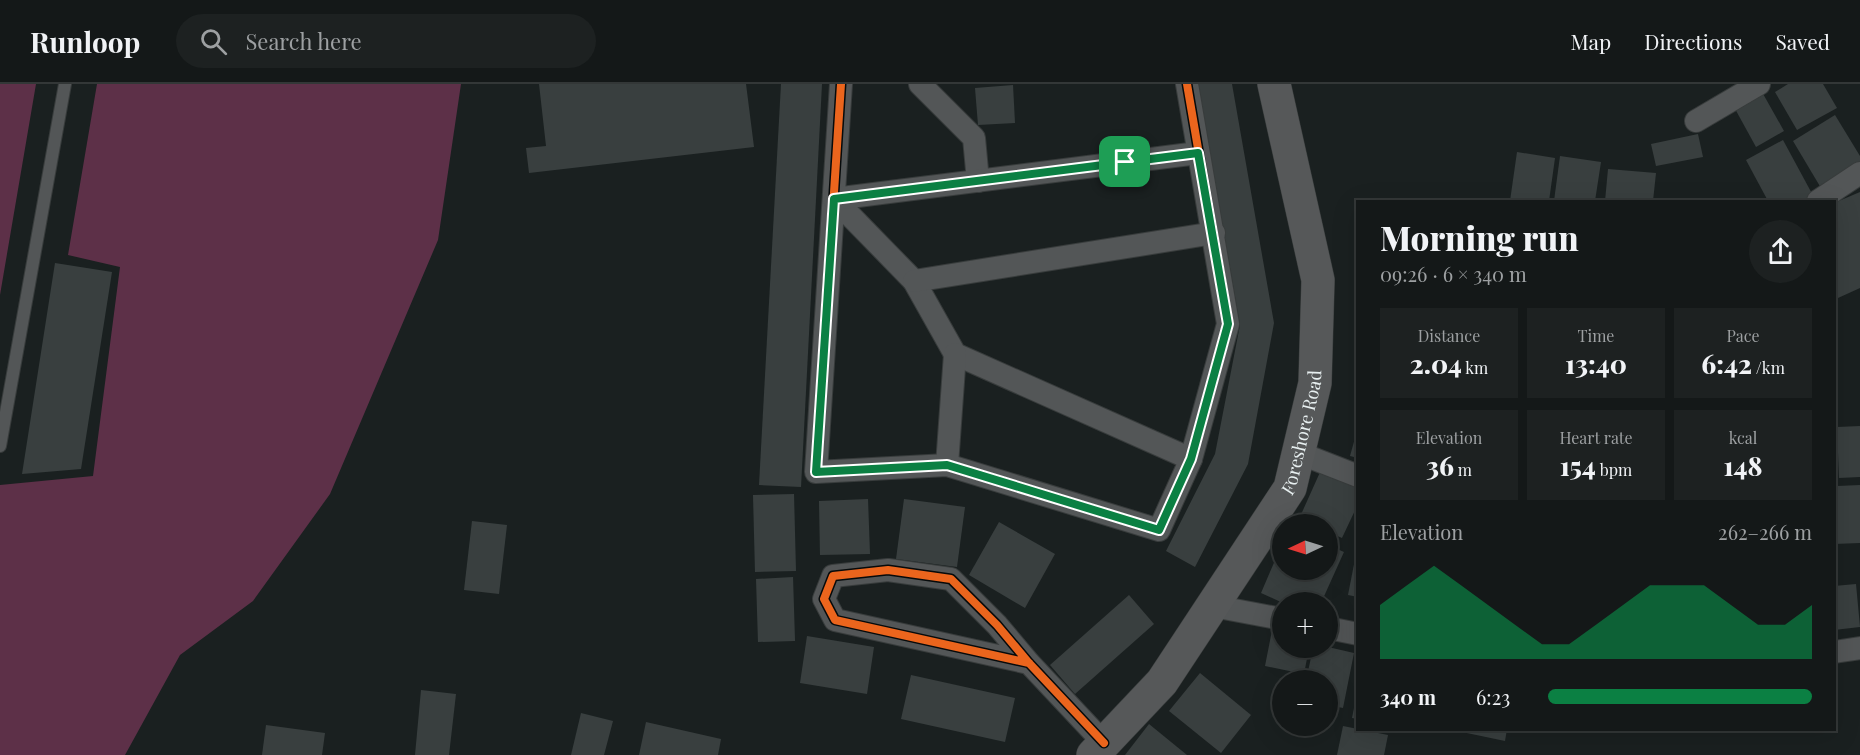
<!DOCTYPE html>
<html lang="en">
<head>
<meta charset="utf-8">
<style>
  body { margin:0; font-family:"Playfair Display",serif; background:#1d2121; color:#f1f3f6; height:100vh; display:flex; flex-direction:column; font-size:22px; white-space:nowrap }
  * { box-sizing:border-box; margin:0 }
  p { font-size:20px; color:#9da0a2 }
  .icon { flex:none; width:33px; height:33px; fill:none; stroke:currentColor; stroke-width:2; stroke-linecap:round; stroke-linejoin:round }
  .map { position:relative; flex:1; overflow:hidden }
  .sheet { position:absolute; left:1356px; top:116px; width:480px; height:531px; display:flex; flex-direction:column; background:#141818; border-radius:0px; box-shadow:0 6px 24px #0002,0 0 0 2px #333737 }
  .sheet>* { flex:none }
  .needle { width:39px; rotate:266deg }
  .fabs { position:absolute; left:1272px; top:430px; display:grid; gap:12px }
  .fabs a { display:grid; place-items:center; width:66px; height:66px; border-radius:50%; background:#141818; box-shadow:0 6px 24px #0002,0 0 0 2px #333737; font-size:30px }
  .pin { position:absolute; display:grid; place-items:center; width:51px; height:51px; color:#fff; margin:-26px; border-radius:12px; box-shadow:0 3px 9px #0006 }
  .round { display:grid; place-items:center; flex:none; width:63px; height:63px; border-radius:32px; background:#1d2121 }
  .headline { display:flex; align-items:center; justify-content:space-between; height:102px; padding:0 24px }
  h1 { font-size:33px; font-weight:800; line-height:45px }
  .metrics { display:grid; grid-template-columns:repeat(3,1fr); gap:9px; height:102px; padding:6px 24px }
  .metrics div { display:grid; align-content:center; border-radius:0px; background:#1d2121; text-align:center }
  .metrics b { font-size:26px; font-weight:800 }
  .metrics small { font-size:16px; font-weight:400 }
  .metrics p { font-size:16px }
  .chart { height:168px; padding:12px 24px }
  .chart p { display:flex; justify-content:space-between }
  .chart svg { width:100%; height:108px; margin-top:6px; fill:#0b8043; opacity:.7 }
  ul { padding:0 24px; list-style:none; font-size:20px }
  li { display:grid; grid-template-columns:96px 72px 1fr; align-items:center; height:45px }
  li i { height:15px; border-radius:8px; background:#0b8043 }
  header { display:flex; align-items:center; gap:36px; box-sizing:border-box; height:84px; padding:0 30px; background:#141818; border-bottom:2px solid #333737 }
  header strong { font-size:28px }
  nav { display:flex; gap:33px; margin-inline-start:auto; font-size:21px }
  .search { width:420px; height:54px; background:#1d2121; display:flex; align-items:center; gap:15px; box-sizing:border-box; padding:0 21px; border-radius:33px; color:#9da0a2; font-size:22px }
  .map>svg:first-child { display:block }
  .water { fill:#5d3048 }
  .pier { fill:#1a2020 }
  .building { fill:#393f3f }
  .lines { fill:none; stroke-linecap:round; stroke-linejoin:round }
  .service-casing { stroke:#383c3c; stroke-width:14 }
  .minor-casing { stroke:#383c3c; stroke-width:24 }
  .secondary-casing { stroke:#383c3c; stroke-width:34 }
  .service { stroke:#535657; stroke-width:12 }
  .minor { stroke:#535657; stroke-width:22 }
  .secondary { stroke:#565859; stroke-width:33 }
  .cycleway-casing { stroke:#060a0b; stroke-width:11 }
  .cycleway { stroke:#eb651d; stroke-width:8 }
  .route-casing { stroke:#fff; stroke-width:12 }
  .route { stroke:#0b8043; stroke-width:8 }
  .labels { text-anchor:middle; stroke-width:4.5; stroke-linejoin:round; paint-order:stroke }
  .street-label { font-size:18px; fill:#e7eff0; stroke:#060a0b }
</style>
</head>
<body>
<header>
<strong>Runloop</strong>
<div class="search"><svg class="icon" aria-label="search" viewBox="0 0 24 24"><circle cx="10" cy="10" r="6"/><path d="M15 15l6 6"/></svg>Search here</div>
<nav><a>Map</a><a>Directions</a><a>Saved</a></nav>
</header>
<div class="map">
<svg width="1860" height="671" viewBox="0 0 1860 671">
  <rect width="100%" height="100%" fill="#1a2020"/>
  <path class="water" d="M 0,0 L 461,0 L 438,156 L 330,410 L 253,517 L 180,571 L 125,671 L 0,671 Z"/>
  <path class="pier" d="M 36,0 L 97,0 L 68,171 L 120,183 L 93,392 L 0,401 L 0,211 Z"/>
  <g class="building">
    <path d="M 539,0 L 746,0 L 754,63 L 529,89 L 526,64 L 546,62 Z"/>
    <path d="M 781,0 L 822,0 L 801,403 L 759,401 Z"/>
    <path d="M 1198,0 L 1232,0 L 1274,239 L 1248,380 L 1195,483 L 1166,467 L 1215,370 L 1240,241 Z"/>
    <path d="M 1788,0 L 1823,0 L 1837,24 L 1797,46 L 1775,8 Z"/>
    <path d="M 1013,1 L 1015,39 L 978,41 L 975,4 Z"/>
    <path d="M 1762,8 L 1784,47 L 1756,63 L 1734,23 Z"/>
    <path d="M 1835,31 L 1860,72 L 1860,81 L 1821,104 L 1793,57 Z"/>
    <path d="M 1698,50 L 1703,73 L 1656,82 L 1651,60 Z"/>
    <path d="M 1783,56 L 1816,117 L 1768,117 L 1746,76 Z"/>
    <path d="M 1517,68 L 1555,74 L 1549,117 L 1510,117 Z"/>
    <path d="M 1560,72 L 1601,78 L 1595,117 L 1554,117 Z"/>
    <path d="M 1608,85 L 1656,89 L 1653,117 L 1605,117 Z"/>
    <path d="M 1860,108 L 1860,204 L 1838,214 L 1834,206 L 1834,119 Z"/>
    <path d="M 55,179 L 112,188 L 81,385 L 22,390 Z"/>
    <path d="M 1860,342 L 1860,393 L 1839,394 L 1837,343 Z"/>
    <path d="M 1357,347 L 1358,347 L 1358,374 L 1350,372 Z"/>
    <path d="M 1321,386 L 1358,403 L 1358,420 L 1342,454 L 1328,448 L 1328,441 L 1313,441 L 1299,435 Z"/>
    <path d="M 1860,401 L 1860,459 L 1834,460 L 1837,402 Z"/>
    <path d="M 794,410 L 796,487 L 755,488 L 753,411 Z"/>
    <path d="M 868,415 L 870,470 L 820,471 L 819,417 Z"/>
    <path d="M 904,415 L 965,423 L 957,483 L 896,475 Z"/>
    <path d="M 472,437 L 507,441 L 499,510 L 464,506 Z"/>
    <path d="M 999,438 L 1055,470 L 1025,524 L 969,491 Z"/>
    <path d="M 1282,460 L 1282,486 L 1328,486 L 1328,461 L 1344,468 L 1321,519 L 1283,519 L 1261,509 Z"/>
    <path d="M 1356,470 L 1358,470 L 1358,513 L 1348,511 Z"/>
    <path d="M 793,493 L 795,557 L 758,558 L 756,495 Z"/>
    <path d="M 1856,500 L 1860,543 L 1834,546 L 1834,502 Z"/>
    <path d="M 1129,511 L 1154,540 L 1075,610 L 1050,581 Z"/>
    <path d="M 1273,541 L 1282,543 L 1282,564 L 1309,564 L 1304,590 L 1265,582 Z"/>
    <path d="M 807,552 L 874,563 L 867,610 L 800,599 Z"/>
    <path d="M 1328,563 L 1354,569 L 1343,624 L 1328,621 L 1328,597 L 1306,597 L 1313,564 Z"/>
    <path d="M 1200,589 L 1251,631 L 1221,669 L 1169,627 Z"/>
    <path d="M 911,591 L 1015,614 L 1005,658 L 901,635 Z"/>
    <path d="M 421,606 L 456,610 L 449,671 L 415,671 Z"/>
    <path d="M 1356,614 L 1358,614 L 1358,635 L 1352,634 Z"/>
    <path d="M 581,629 L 613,637 L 604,671 L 571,671 Z"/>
    <path d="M 646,638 L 721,655 L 718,671 L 639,671 Z"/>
    <path d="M 1149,640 L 1187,671 L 1125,671 Z"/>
    <path d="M 266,641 L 325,649 L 322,671 L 262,671 Z"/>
    <path d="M 1343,642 L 1388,651 L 1384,671 L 1337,671 Z"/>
    <path d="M 1445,645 L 1460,645 L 1459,649 Z"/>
    <path d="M 1463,645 L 1507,645 L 1505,657 L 1462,648 Z"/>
  </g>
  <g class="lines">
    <defs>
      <path id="service" d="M 0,362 L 65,0"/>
      <g id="minor">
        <path d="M 841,0 L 816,388 L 947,381 L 1159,446 L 1191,375 L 1228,240 L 1187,0"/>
        <path d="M 920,0 L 974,54 L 978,97"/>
        <path d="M 1696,37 L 1759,0"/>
        <path d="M 834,115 L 914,197 L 955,270 L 1191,375"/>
        <path d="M 834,115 L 1198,69"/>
        <path d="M 1818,117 L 1860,89"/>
        <path d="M 914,197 L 1214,149"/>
        <path d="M 1299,369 L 1358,392"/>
        <path d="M 947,381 L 955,270"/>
        <path d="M 1213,522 L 1282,535"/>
        <path d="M 1328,544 L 1358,550"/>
        <path d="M 1834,568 L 1860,564"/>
        <path d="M 1029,579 L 835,536 L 824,515 L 833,492 L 888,486 L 951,495 L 997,541 L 1029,579 L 1104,659"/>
      </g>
      <g id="secondary">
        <path id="s1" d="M 1093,671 L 1162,598 L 1290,404 L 1315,299 L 1318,196 L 1274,0"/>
      </g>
    </defs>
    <use href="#service" class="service-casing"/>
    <use href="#minor" class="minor-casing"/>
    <use href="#secondary" class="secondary-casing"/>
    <use href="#service" class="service"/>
    <use href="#minor" class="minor"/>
    <use href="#secondary" class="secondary"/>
    <defs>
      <g id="cycleway">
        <path d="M 841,0 L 816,388 L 947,381 L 1159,446 L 1191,375 L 1228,240 L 1187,0"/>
        <path d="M 1029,579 L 835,536 L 824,515 L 833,492 L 888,486 L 951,495 L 997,541 L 1029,579 L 1104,659"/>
      </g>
    </defs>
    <use href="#cycleway" class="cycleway-casing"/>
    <use href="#cycleway" class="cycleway"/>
  </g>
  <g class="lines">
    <defs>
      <path id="route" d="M 1198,69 L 1228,240 L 1191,375 L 1159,446 L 947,381 L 816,388 L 834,115 Z"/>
    </defs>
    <use href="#route" class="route-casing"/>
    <use href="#route" class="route"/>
  </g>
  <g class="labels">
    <g class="street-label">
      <text dy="6" stroke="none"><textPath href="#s1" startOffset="390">Foreshore Road</textPath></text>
    </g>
  </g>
</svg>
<div class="fabs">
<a><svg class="needle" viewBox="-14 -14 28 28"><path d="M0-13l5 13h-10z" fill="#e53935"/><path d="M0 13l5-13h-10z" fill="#9da0a2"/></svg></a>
<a>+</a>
<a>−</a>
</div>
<div class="pin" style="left:1125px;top:78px;background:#1e9e55"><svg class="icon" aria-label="arrive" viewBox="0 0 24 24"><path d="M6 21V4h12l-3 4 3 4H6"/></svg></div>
<section class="sheet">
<div class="headline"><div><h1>Morning run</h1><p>09:26 · 6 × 340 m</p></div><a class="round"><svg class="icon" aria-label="share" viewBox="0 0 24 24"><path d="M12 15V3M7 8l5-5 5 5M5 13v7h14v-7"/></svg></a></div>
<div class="metrics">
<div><p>Distance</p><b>2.04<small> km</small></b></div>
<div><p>Time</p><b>13:40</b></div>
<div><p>Pace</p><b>6:42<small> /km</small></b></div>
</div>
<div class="metrics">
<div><p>Elevation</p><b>36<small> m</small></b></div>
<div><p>Heart rate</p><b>154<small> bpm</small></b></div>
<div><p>kcal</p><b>148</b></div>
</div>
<div class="chart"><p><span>Elevation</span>262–266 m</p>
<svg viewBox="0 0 160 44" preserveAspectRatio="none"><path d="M0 44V22L10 14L20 6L30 14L40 22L50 30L60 38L70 38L80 30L90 22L100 14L110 14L120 14L130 22L140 30L150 30L160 22V44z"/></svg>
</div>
<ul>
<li><b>340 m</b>6:23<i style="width:100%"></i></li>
</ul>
</section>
</div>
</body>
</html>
